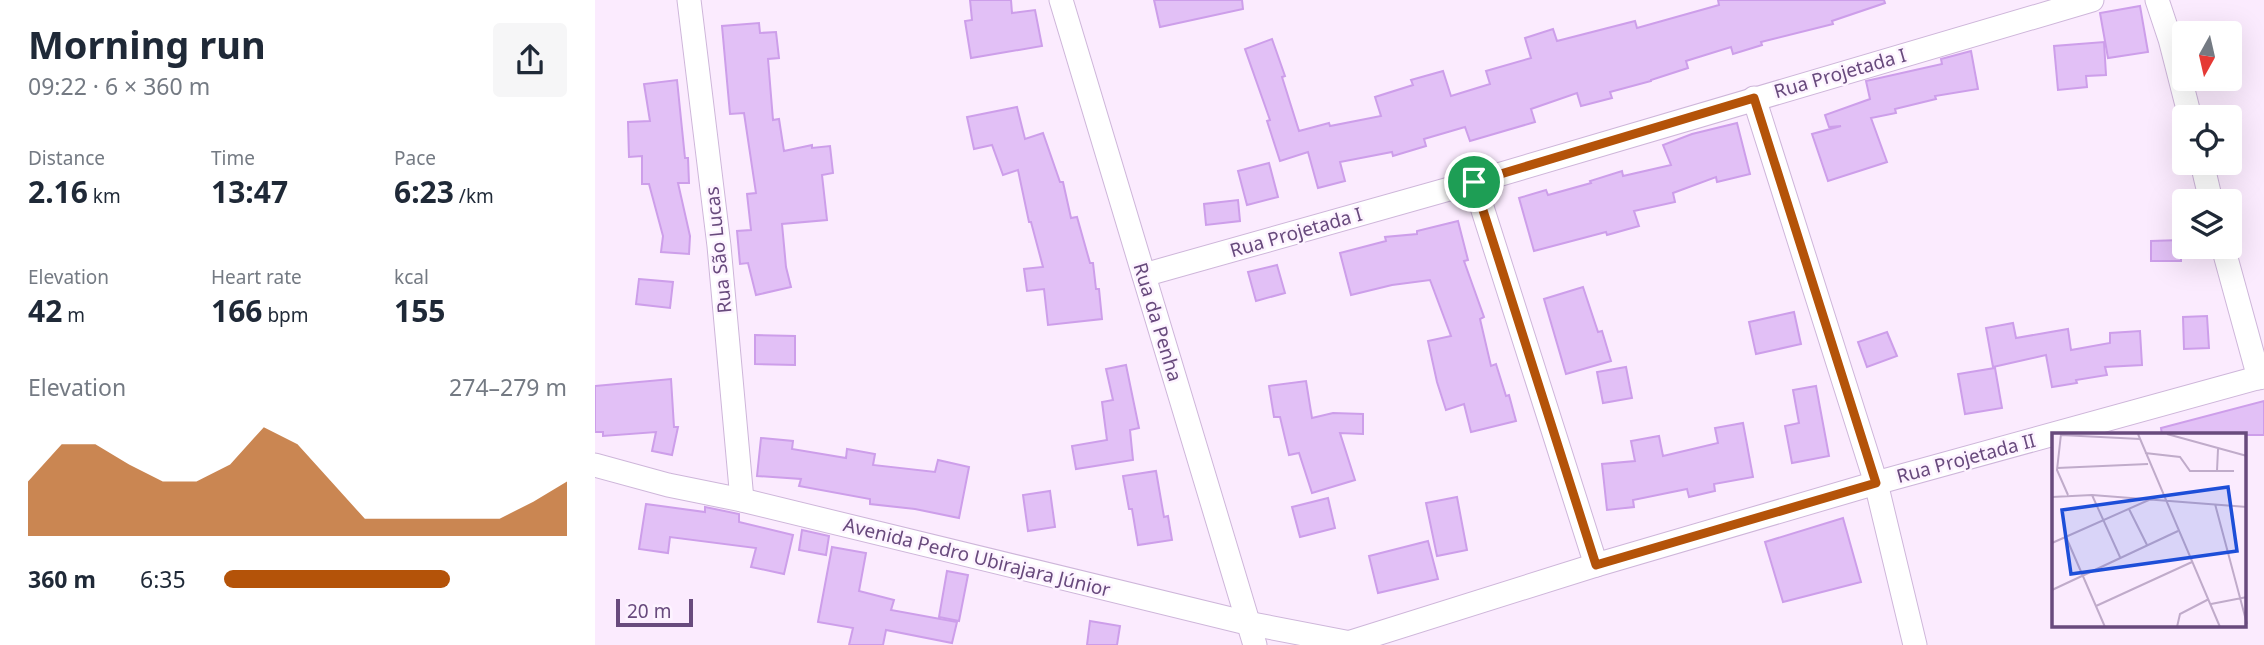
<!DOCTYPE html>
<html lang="en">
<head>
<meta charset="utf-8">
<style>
  body { margin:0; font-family:"Noto Sans",sans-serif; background:#f6f6f7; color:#1f2937; height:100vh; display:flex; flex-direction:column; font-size:26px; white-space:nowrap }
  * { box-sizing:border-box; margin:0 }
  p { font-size:23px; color:#747a83 }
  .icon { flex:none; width:38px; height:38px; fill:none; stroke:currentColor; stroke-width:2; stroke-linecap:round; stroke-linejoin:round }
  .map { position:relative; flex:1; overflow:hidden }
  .side { display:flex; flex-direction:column; background:#fff; width:595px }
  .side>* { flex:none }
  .needle { width:46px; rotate:188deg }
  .controls { position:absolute; left:1577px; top:21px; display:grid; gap:14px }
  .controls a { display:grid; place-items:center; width:70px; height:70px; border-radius:7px; background:#fff; box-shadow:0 7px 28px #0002; font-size:35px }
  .scale { position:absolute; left:21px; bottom:18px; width:77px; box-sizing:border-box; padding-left:7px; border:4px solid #684a7d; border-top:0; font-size:19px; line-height:24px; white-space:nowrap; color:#684a7d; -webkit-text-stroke:5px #fdf3ff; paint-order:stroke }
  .pin { position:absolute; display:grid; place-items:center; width:60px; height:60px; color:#fff; margin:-30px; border:4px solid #fff; border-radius:50%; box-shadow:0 2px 7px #0007 }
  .round { display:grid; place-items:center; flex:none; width:74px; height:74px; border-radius:7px; background:#f6f6f7 }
  .headline { display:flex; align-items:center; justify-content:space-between; height:119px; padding:0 28px }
  h1 { font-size:38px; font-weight:700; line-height:52px }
  .metrics { display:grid; grid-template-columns:repeat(3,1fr); gap:10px; height:119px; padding:7px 28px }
  .metrics div { display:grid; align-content:center }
  .metrics b { font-size:30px; font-weight:700 }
  .metrics small { font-size:19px; font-weight:400 }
  .metrics p { font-size:19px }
  .chart { height:196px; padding:14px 28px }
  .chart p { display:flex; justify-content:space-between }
  .chart svg { width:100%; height:126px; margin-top:7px; fill:#b45309; opacity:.7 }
  ul { padding:0 28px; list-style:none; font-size:23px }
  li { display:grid; grid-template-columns:112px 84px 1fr; align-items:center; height:52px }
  li i { height:18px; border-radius:9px; background:#b45309 }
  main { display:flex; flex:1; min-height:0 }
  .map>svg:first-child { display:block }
  .building { fill:#e2c0f6; stroke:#cd9eea; stroke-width:2 }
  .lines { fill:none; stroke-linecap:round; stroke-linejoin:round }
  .street-casing { stroke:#ceb6da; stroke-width:25 }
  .street { stroke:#fff; stroke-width:23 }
  .route-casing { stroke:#fff; stroke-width:14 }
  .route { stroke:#b45309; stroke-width:9 }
  .labels { text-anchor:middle; stroke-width:5; stroke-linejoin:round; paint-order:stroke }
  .street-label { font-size:19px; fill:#684a7d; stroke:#fdf3ff }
  .inset-road { fill:none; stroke:#c0abca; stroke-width:2 }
  .view { fill:#1d4ed8; fill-opacity:0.15; stroke:#1d4ed8; stroke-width:3.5 }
  .inset-edge { fill:none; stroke:#684a7d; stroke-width:3.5 }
</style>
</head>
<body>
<main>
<section class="side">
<div class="headline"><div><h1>Morning run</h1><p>09:22 · 6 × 360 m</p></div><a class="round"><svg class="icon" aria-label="share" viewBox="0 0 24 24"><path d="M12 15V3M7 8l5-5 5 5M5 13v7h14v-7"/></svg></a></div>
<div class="metrics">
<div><p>Distance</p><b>2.16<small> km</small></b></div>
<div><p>Time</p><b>13:47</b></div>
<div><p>Pace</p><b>6:23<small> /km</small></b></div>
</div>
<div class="metrics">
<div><p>Elevation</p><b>42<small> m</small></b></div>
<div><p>Heart rate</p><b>166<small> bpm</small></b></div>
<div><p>kcal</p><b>155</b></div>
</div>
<div class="chart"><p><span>Elevation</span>274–279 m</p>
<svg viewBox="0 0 160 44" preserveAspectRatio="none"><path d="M0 44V25L10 12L20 12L30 19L40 25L50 25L60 19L70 6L80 12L90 25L100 38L110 38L120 38L130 38L140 38L150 32L160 25V44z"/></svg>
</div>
<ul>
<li><b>360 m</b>6:35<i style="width:66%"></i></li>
</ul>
</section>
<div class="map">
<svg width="1669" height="645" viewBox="0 0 1669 645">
  <rect width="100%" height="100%" fill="#fbebfe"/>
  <g class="building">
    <path d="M 375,0 L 416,0 L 417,13 L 440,10 L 447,46 L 376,58 L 370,21 L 377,20 Z"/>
    <path d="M 559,0 L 647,0 L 648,9 L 565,27 Z"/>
    <path d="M 1123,0 L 1289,0 L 1290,3 L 1237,21 L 1238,24 L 1166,42 L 1167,45 L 1138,54 L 1136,47 L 1091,61 L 1093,68 L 1056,80 L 1056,81 L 1015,92 L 1017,98 L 986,106 L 982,93 L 936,109 L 940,122 L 875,141 L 870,127 L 829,139 L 831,146 L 798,156 L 797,152 L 745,162 L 750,181 L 723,188 L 713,152 L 685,161 L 672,121 L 675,120 L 650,49 L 677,39 L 690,76 L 687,77 L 704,131 L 734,123 L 735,126 L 786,116 L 780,97 L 818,85 L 816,80 L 848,71 L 856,96 L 895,84 L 891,71 L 936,58 L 930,38 L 958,29 L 962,41 L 1040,21 L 1042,28 L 1124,5 Z"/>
    <path d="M 1545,6 L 1553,52 L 1513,58 L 1505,13 Z"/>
    <path d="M 164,23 L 165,33 L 181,32 L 184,58 L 173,59 L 178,120 L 184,119 L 189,151 L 217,145 L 217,148 L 235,146 L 238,173 L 227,175 L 232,220 L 187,224 L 191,267 L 196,287 L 161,295 L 153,263 L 145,264 L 142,231 L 156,230 L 152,194 L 161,193 L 149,113 L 135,114 L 127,26 Z"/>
    <path d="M 1509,42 L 1511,75 L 1491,76 L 1492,87 L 1463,90 L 1459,46 Z"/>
    <path d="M 1376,51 L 1383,89 L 1340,96 L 1341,99 L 1300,109 L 1301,113 L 1276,118 L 1292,162 L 1233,181 L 1217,134 L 1246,126 L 1234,127 L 1230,115 L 1275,99 L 1271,81 L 1347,64 L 1346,59 Z"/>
    <path d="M 82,80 L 90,158 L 93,158 L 94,183 L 83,183 L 95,236 L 94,254 L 66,252 L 68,236 L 54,184 L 47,184 L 47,156 L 34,157 L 33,122 L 55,121 L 49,84 Z"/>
    <path d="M 422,107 L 430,139 L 448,133 L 465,182 L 468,182 L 476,218 L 482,217 L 495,263 L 498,263 L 501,289 L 504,289 L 507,319 L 453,325 L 449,289 L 432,291 L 429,269 L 448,267 L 436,222 L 434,222 L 423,170 L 408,175 L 397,145 L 379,149 L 372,117 Z"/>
    <path d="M 1142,123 L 1155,174 L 1122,182 L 1121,177 L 1078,193 L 1080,202 L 1039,211 L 1044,226 L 1012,235 L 1011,232 L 939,251 L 924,198 L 951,190 L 953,195 L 996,183 L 995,181 L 1027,171 L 1028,176 L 1076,165 L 1068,145 L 1097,134 Z"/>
    <path d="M 674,163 L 683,197 L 652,205 L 643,171 Z"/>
    <path d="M 643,200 L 645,221 L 611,225 L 609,204 Z"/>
    <path d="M 863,221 L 873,260 L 869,261 L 889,317 L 885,319 L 896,366 L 901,364 L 911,396 L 914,395 L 921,421 L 876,432 L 869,404 L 851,410 L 842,382 L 833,341 L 856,336 L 835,280 L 797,285 L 756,295 L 745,253 L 791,241 L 790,237 L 822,234 L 822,231 Z"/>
    <path d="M 1586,240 L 1586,261 L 1556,261 L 1556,241 Z"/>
    <path d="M 682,265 L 690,293 L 661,301 L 653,272 Z"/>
    <path d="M 44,279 L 78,282 L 75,308 L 41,304 Z"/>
    <path d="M 988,287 L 1003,332 L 1007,331 L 1016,361 L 971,374 L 949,299 Z"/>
    <path d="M 1199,312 L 1206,344 L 1161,354 L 1154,322 Z"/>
    <path d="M 1612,316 L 1614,348 L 1589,349 L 1588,317 Z"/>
    <path d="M 1418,323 L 1421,338 L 1473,329 L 1476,350 L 1515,343 L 1515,333 L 1545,331 L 1547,365 L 1510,367 L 1512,375 L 1481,380 L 1482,383 L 1457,387 L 1451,355 L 1398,367 L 1391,328 Z"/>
    <path d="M 1292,332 L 1302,356 L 1272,367 L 1263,342 Z"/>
    <path d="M 160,335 L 200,336 L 200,365 L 160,364 Z"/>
    <path d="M 531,365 L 544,428 L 535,430 L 538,460 L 481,469 L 477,446 L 512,440 L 507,402 L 518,400 L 511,369 Z"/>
    <path d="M 1031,367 L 1037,398 L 1008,403 L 1002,372 Z"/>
    <path d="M 1400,368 L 1407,408 L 1370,414 L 1363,374 Z"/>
    <path d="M 76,379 L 79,427 L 83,427 L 77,455 L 57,451 L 61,432 L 8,436 L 8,432 L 0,432 L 0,386 Z"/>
    <path d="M 711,381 L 717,418 L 738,413 L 768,414 L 768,434 L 745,433 L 760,480 L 717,493 L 704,453 L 694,455 L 685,417 L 679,417 L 674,386 Z"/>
    <path d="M 1221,386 L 1234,456 L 1197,463 L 1190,426 L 1204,423 L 1198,390 Z"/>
    <path d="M 1669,401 L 1669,435 L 1567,435 L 1566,428 Z"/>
    <path d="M 1148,423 L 1158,477 L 1119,484 L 1120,491 L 1094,497 L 1092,489 L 1038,500 L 1039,507 L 1012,510 L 1007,464 L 1040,461 L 1036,441 L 1064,436 L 1068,456 L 1123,443 L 1120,428 Z"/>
    <path d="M 166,438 L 198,441 L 197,449 L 251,458 L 252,449 L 280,454 L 278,465 L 340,472 L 343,460 L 374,467 L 364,518 L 320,509 L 275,504 L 275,499 L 204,486 L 206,479 L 162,476 Z"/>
    <path d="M 561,471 L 569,517 L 573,516 L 577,540 L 543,545 L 537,509 L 534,509 L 528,476 Z"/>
    <path d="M 455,491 L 460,527 L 433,531 L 428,495 Z"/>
    <path d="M 862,497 L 872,550 L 842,556 L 831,503 Z"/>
    <path d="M 733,498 L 740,528 L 705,537 L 697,507 Z"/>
    <path d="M 51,504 L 110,512 L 110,507 L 144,514 L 144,522 L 198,535 L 189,574 L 156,567 L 161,548 L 75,537 L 73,553 L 44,549 Z"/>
    <path d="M 1248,518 L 1266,582 L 1188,602 L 1170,542 Z"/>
    <path d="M 207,530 L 234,536 L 231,555 L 204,550 Z"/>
    <path d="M 833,541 L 843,579 L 783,593 L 774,556 Z"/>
    <path d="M 237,547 L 271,553 L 264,591 L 299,600 L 296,610 L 362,622 L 357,643 L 291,630 L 288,645 L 254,645 L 258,628 L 223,622 Z"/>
    <path d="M 352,571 L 373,575 L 364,621 L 344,617 Z"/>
    <path d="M 495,621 L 525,626 L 522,645 L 492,645 Z"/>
  </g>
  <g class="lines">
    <defs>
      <g id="street">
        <path d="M 94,0 L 124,246 L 147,500"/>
        <path d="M 466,0 L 660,645"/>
        <path d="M 1562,0 L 1575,39 L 1595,117"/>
        <path d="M 1159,98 L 1281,483 L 1320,645"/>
        <path d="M 1607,163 L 1616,201"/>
        <path d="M 879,182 L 1001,565"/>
        <path d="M 1628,247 L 1664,378"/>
        <path d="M 549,275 L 879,182 L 1497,0"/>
        <path d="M 0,465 L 73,485 L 147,500 L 652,623 L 766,645"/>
        <path d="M 753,643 L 1001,565 L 1281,483 L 1669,376"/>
      </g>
    </defs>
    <use href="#street" class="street-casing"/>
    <use href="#street" class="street"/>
  </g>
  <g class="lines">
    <defs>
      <path id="route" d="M 1159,98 L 1281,483 L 1001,565 L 879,182 Z"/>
    </defs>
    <use href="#route" class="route-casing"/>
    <use href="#route" class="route"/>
  </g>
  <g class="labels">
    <g class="street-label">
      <text transform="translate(1245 73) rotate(-16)" y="7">Rua Projetada I</text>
      <text transform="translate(701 232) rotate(-16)" y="7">Rua Projetada I</text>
      <text transform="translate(123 250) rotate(-96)" y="7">Rua São Lucas</text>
      <text transform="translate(563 322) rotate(73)" y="7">Rua da Penha</text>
      <text transform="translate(1371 458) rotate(-15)" y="7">Rua Projetada II</text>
      <text transform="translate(382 557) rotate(14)" y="7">Avenida Pedro Ubirajara Júnior</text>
    </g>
  </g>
  <g transform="translate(1457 433)">
    <rect width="194" height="194" fill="#fbebfe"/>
    <path class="inset-road" d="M 9,1 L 5,37 L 16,62M 86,1 L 168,194M 115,1 L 195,23M 9,2 L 88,6M 93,20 L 128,24 L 138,38 L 182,38M 5,35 L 96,31M 165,38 L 166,16M 40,62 L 68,124M 0,64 L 40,62 L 195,74M 163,71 L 195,191M 77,76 L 95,112M 14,104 L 53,194M 0,110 L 99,66M 0,157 L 126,98M 159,171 L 195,164M 44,173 L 140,129M 125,194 L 128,181 L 157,166"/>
    <path class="view" d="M 176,54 L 185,118 L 19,141 L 10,77 Z"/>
    <rect width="194" height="194" class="inset-edge"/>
  </g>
</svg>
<div class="controls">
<a><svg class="needle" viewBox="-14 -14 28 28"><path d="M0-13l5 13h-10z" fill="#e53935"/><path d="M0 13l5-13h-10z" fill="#747a83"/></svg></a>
<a><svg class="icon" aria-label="locate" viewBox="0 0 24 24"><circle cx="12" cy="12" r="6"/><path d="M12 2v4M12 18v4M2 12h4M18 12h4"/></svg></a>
<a><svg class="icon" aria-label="layers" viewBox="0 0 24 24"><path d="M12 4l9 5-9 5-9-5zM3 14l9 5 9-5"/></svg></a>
</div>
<div class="scale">20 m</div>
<div class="pin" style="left:879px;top:182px;background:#1e9e55"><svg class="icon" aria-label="arrive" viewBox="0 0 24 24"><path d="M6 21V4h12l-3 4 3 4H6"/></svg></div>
</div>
</main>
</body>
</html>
